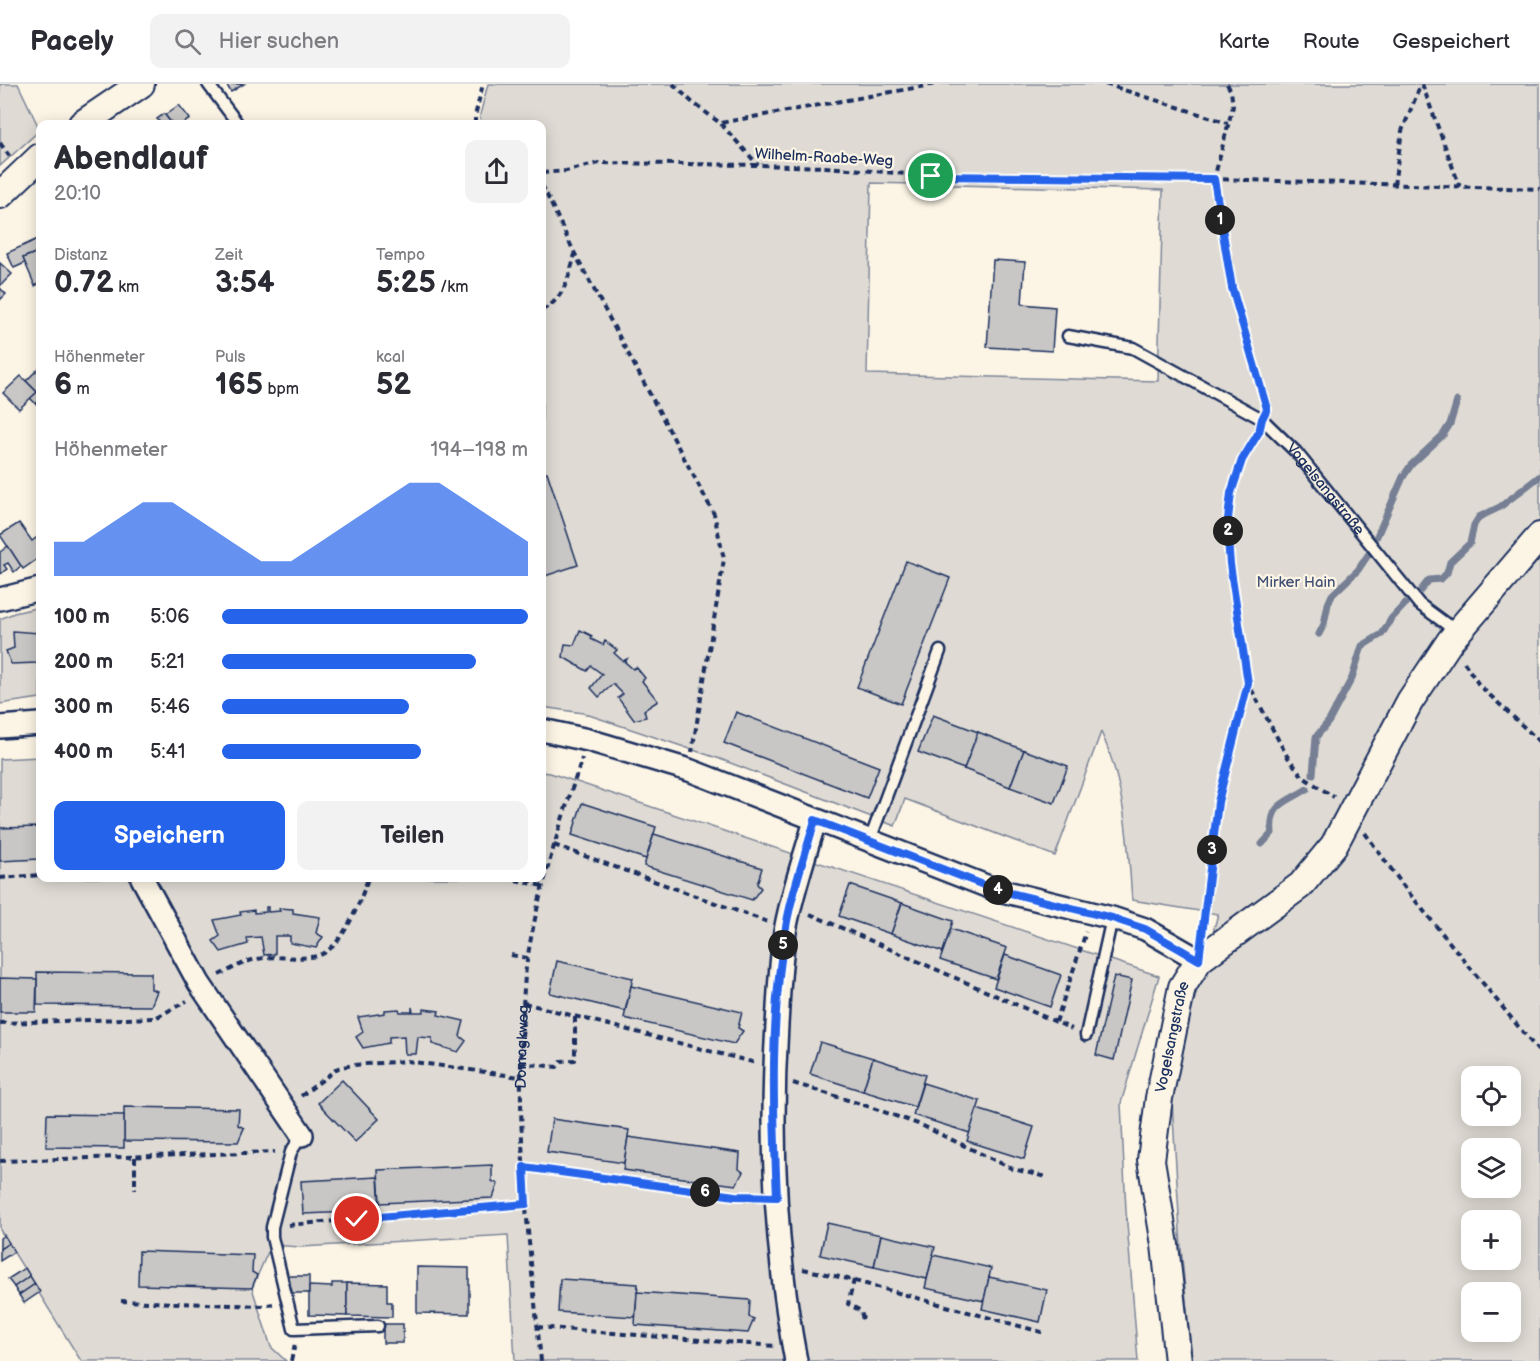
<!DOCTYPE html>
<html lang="de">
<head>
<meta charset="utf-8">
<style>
  body { margin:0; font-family:"Balsamiq Sans",sans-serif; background:#f2f2f3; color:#2b2b33; height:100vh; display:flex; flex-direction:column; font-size:22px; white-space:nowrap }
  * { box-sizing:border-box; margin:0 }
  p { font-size:20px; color:#7c7c81 }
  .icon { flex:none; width:33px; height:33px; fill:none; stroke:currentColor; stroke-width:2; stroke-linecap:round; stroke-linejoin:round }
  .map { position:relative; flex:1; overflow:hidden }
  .sheet { position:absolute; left:36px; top:36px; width:510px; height:762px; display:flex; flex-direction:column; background:#fff; border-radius:12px; box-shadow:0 3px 15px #0003 }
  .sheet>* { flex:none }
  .tools { position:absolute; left:1461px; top:982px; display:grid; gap:12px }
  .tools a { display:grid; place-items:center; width:60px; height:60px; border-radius:12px; background:#fff; box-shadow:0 3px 15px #0003; font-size:30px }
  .pin { position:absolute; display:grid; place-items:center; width:51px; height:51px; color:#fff; margin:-26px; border:3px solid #fff; border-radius:50%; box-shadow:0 2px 6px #0007 }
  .km { position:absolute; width:30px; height:30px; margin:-15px; border-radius:50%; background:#222; color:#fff; font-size:16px; line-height:30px; text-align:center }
  .round { display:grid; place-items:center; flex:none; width:63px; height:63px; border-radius:12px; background:#f2f2f3 }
  .summary { display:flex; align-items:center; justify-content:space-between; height:102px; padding:0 18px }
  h1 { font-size:33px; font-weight:800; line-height:45px }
  .stats { display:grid; grid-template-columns:repeat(3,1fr); gap:9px; height:102px; padding:6px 18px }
  .stats div { display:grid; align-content:center }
  .stats b { font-size:30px; font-weight:800 }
  .stats small { font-size:16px; font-weight:400 }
  .stats p { font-size:16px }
  .chart { height:168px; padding:12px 18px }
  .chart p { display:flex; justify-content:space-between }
  .chart svg { width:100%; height:108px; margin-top:6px; fill:#2563eb; opacity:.7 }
  .action { display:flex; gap:12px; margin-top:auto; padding:12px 18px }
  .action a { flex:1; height:69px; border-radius:12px; background:#2563eb; color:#fff; font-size:24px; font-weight:800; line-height:69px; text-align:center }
  .action a+a { background:#f2f2f3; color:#2b2b33 }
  ul { padding:0 18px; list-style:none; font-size:20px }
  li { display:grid; grid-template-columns:96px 72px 1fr; align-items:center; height:45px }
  li i { height:15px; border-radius:8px; background:#2563eb }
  header { display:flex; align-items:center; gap:36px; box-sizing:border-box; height:84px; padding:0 30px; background:#fff; border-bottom:2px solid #e1e1e2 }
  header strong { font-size:28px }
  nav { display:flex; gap:33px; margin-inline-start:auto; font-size:21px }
  .search { width:420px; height:54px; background:#f2f2f3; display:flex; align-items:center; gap:15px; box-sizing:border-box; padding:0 21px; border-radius:12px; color:#7c7c81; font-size:22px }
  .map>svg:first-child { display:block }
  .green { fill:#dfdbd4; stroke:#7d8599; stroke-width:1.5; fill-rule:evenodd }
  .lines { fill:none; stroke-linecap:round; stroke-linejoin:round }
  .stream { stroke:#767f94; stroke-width:7 }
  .building { fill:#c8c7c6; stroke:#1b2f5e; stroke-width:1.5 }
  .service-casing { stroke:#1b2f5e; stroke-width:15 }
  .minor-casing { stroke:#1b2f5e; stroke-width:26 }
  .tertiary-casing { stroke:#1b2f5e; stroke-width:30 }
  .path { stroke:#1b2f5e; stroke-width:4; stroke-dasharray:6 4.5; stroke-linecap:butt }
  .service { stroke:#fcf5e5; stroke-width:10 }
  .minor { stroke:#fcf5e5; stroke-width:21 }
  .tertiary { stroke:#fcf5e5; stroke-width:26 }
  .route-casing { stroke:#fff; stroke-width:12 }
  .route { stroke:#2563eb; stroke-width:8 }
  .labels { text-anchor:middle; stroke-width:4.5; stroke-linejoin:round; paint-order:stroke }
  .street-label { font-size:15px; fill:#1b2f5e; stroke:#fcf5e5 }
  .park-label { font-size:15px; fill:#425176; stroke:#fcf5e5 }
</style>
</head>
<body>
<header>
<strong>Pacely</strong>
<div class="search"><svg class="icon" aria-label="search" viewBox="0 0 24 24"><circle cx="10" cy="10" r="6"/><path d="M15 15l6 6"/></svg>Hier suchen</div>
<nav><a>Karte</a><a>Route</a><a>Gespeichert</a></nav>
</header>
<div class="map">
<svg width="1540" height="1277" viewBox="0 0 1540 1277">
  <rect width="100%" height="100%" fill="#fcf5e5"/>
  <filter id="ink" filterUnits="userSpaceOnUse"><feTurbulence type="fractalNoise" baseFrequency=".0167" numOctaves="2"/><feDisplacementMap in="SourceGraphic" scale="12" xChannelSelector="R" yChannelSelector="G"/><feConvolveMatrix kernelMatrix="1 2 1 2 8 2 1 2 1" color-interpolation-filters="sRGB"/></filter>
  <g filter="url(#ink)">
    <g class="green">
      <path d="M 0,0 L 18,0 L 40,46 L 0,82 Z"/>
      <path d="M 488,0 L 1540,0 L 1540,1277 L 1192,1277 L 1181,1164 L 1171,1001 L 1218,830 L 1132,816 C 1128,759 1125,700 1101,648 L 1055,772 L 905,715 L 895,742 L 720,675 L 583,629 L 542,623 L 542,40 L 481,40 L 480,31 ZM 871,99 L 1163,106 L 1158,297 L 867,290 ZM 1472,993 L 1510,993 L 1510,1032 L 1472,1032 ZM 1472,1065 L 1510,1065 L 1510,1104 L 1472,1104 ZM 1472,1137 L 1510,1137 L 1510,1176 L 1472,1176 ZM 1472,1209 L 1510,1209 L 1510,1248 L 1472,1248 Z"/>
      <path d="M 40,523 L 40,614 L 0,620 L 0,535 L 14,529 Z"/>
      <path d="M 40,673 L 40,794 L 542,794 L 542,688 L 550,689 L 1159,892 L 1121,1019 L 1126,1127 L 1138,1277 L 515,1277 L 508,1151 L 301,1163 L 271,1161 L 252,1204 L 271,1263 L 286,1277 L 81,1277 L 0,1146 L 0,675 Z"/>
    </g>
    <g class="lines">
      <g class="stream">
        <path d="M 1377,452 L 1403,393 L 1411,381 L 1443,351 L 1450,340 L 1457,317"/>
        <path d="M 1421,506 L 1429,496 L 1441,495 L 1447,489 L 1450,478 L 1470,459 L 1474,441 L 1479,433 L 1500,423 L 1540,392"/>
        <path d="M 1319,550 L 1324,540 L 1328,520 L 1332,511 L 1358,486 L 1370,468"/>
        <path d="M 1313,690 L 1316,653 L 1329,637 L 1352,594 L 1362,562 L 1382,550 L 1391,535 L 1405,520"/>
        <path d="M 1262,760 L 1272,749 C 1269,719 1286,719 1307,705"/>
      </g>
    </g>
    <g class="building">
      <path d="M 226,0 L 244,0 L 231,8 Z"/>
      <path d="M 179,21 L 190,35 L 182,40 L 172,40 L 165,31 Z"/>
      <path d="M 164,30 L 165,31 L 172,40 L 161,40 L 157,35 Z"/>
      <path d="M 40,154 L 40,167 L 23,174 L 25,179 L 14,184 L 7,169 Z"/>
      <path d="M 40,167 L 40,199 L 35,202 L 23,174 Z"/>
      <path d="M 993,176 L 1025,178 L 1022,220 L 1055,223 L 1052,267 L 987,263 Z"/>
      <path d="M 0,179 L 12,190 L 0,202 Z"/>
      <path d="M 0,204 L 6,210 L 0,216 Z"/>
      <path d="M 40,283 L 40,315 L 36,320 L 30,314 L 37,308 L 26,297 Z"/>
      <path d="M 21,292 L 37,308 L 19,325 L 3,309 Z"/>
      <path d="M 547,388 L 578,481 L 542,493 L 542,390 Z"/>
      <path d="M 19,439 L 32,457 L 40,451 L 40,473 L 23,485 L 0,451 Z"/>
      <path d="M 8,462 L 21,482 L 14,488 L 8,479 L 4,481 L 7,485 L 0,490 L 0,468 Z"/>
      <path d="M 906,477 L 950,494 L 901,620 L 857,603 Z"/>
      <path d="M 39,546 L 40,574 L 39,573 L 38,579 L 11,580 L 6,567 L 14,564 L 13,547 L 39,549 Z"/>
      <path d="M 580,546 L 592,552 L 591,555 L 603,561 L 605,557 L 617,566 L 614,569 L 623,577 L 627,575 L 625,578 L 633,585 L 636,583 L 645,594 L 642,597 L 658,617 L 644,626 L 646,633 L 634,636 L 618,614 L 623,610 L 613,600 L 599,613 L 591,604 L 602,590 L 591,582 L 587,587 L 563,573 L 565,560 L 574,561 Z"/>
      <path d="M 736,628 L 879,683 L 867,714 L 724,659 Z"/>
      <path d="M 933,631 L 978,648 L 964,685 L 918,668 Z"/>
      <path d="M 978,648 L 1024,666 L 1010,703 L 964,685 Z"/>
      <path d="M 1024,666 L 1068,682 L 1054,719 L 1010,703 Z"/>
      <path d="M 582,719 L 656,743 L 646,775 L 572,751 Z"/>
      <path d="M 40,743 L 40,775 L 0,777 L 0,744 Z"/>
      <path d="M 654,750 L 762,784 L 757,800 L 761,804 L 752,816 L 644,782 Z"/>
      <path d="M 850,801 L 902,819 L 891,850 L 839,832 Z"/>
      <path d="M 902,819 L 953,837 L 943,868 L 891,850 Z"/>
      <path d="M 266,823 L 268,823 L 268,828 L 280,827 L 279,824 L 293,825 L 293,829 L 320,833 L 316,849 L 323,853 L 316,864 L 290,859 L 290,852 L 275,852 L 275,870 L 264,871 L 261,853 L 247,854 L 248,860 L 221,868 L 213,857 L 220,852 L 214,836 L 241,831 L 240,828 L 254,826 L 254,829 L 266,828 Z"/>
      <path d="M 951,845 L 1007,864 L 996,895 L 940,876 Z"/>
      <path d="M 1005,871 L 1061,891 L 1050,923 L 994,903 Z"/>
      <path d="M 557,877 L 633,894 L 625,927 L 550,909 Z"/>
      <path d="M 37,888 L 151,889 L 151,905 L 157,907 L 151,922 L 37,921 Z"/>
      <path d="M 1114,892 L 1132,896 L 1114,976 L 1096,971 Z"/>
      <path d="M 0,894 L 37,895 L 36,928 L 0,928 Z"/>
      <path d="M 631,902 L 742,928 L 738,944 L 743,947 L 734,960 L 624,934 Z"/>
      <path d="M 412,923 L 413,928 L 424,928 L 424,925 L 439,927 L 438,931 L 464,937 L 460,952 L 466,957 L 458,968 L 432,960 L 432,954 L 418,953 L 416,970 L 405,970 L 404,952 L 389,953 L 389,959 L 363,964 L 356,953 L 363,948 L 358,933 L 385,929 L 385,926 L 399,925 L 400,928 L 412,928 Z"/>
      <path d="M 820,958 L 873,974 L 863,1007 L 810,990 Z"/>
      <path d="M 873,974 L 925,991 L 915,1023 L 863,1007 Z"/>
      <path d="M 342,996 L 379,1035 L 355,1058 L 318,1019 Z"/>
      <path d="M 923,999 L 980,1017 L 970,1049 L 913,1031 Z"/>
      <path d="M 124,1023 L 239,1025 L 238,1041 L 244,1044 L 238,1058 L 124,1057 Z"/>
      <path d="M 977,1025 L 1034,1043 L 1024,1075 L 967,1057 Z"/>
      <path d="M 47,1030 L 124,1031 L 124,1064 L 46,1063 Z"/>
      <path d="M 552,1035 L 629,1046 L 624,1079 L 547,1068 Z"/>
      <path d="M 628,1053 L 740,1069 L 739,1085 L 743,1088 L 736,1101 L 623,1086 Z"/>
      <path d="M 492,1081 L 492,1097 L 498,1100 L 493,1114 L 380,1119 L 378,1086 Z"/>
      <path d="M 378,1093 L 380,1127 L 303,1130 L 301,1097 Z"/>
      <path d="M 827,1139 L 881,1151 L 874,1183 L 820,1171 Z"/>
      <path d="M 4,1151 L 9,1159 L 0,1165 L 0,1154 Z"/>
      <path d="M 881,1151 L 935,1163 L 927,1195 L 874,1183 Z"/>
      <path d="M 9,1159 L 14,1168 L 0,1177 L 0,1165 Z"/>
      <path d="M 139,1167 L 253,1171 L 252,1188 L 257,1191 L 252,1204 L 138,1201 Z"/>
      <path d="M 933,1171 L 991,1184 L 984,1217 L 925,1204 Z"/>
      <path d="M 417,1183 L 469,1184 L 469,1230 L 417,1229 Z"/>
      <path d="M 25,1184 L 30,1192 L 14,1203 L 8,1195 Z"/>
      <path d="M 30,1192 L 35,1200 L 19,1211 L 14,1203 Z"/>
      <path d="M 289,1192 L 309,1192 L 309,1209 L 291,1209 Z"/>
      <path d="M 989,1193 L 1047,1206 L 1040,1238 L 982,1225 Z"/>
      <path d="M 560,1195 L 638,1200 L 635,1233 L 558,1228 Z"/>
      <path d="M 332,1199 L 347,1199 L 347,1232 L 309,1231 L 309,1202 L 332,1203 Z"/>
      <path d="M 347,1199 L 387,1200 L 387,1218 L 392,1218 L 392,1233 L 347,1232 Z"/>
      <path d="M 35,1200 L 40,1208 L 24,1219 L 19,1211 Z"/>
      <path d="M 637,1208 L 750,1216 L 749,1233 L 754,1235 L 748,1249 L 635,1241 Z"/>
      <rect x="383" y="1240" width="20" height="19"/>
    </g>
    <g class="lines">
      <defs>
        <g id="service">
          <path d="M 208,0 L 238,40"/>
          <path id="s2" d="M 1068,252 L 1133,264 L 1262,335 L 1296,368 L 1419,520 L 1457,548"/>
          <path d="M 870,756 L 940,567"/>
          <path d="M 1086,951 L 1112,834"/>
          <path d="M 302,1051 L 291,1068 L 272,1143 L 272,1153 L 294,1245 L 378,1242"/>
        </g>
        <g id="minor">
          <path d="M 0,515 L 40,505"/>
          <path d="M 0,643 L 40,640"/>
          <path d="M 542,646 L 588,656 L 689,686 L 994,805 L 1112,834 L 1145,845 L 1199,876"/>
          <path d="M 142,794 L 199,899 L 302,1051"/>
          <path d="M 796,1277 C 775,1167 770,1053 777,941 C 779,908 780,875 786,842 C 793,806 805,771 815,737"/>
        </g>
        <g id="tertiary">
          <path d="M 82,40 L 141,0"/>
          <path d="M 0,111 L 40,73"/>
          <path id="s3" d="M 1178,1277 L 1165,1161 L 1151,1076 L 1159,1014 L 1182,903 L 1199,876 L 1301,801 L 1334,761 L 1410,617 L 1450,557 L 1540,452"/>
        </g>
      </defs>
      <use href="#service" class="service-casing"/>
      <use href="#minor" class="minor-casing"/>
      <use href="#tertiary" class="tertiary-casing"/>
      <g class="path">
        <path d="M 673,0 L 692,18 L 720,39 L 936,0"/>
        <path d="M 1105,0 L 1228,39"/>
        <path d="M 1227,0 L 1231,7 L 1233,22 L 1214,95 L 1232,204 L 1265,319"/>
        <path d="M 1422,0 L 1460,103"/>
        <path d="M 475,40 L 475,32 L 483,0"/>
        <path d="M 721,40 L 758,81"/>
        <path d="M 0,59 L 10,73"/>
        <path d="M 542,89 L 566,87 L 599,79 L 759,81 L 826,83 L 931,92 L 1214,95 L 1540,105"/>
        <path d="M 542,101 L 575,170 L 714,430 L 724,475 L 692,668"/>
        <path d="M 1394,101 L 1402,47 L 1421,0"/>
        <path d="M 542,226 C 564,216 569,192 575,170"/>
        <path d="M 1257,351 L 1242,377 L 1231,409 L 1227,444 L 1230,480 L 1248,599 L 1287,672 L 1303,693 L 1334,713"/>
        <path d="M 1464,578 L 1479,601 L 1540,658"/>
        <path d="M 1365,749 L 1405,804 L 1540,969"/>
        <path d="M 554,761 L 768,838"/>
        <path d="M 0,794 L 40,791"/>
        <path d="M 505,794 L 543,802"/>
        <path d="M 810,830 L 1072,945"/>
        <path d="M 1202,845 L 1218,718 L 1248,600"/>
        <path d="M 511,871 L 527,874"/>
        <path d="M 219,891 C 231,886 244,877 257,875 C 276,871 298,876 317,872 C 342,866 361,816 368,794"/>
        <path d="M 524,919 L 756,979"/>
        <path d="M 1056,938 L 1086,848"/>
        <path d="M 0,939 L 155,934 L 187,917"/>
        <path d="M 521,979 L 557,983 L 561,977 L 575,976 L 575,932"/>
        <path d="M 793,999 L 870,1023 L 921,1041 L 1013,1085 L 1046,1093"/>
        <path d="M 301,1012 L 338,984 L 353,981 L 407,977 L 520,993"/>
        <path d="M 135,1073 L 135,1106"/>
        <path d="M 0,1077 L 275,1068"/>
        <path d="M 524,1083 L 735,1112 L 756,1112"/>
        <path d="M 288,1141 L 526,1121"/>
        <path d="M 803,1185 L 844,1194 L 1045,1249"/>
        <path d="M 854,1196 L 848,1220 L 861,1227 L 863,1236"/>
        <path d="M 121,1217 L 261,1222 L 273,1220"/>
        <path d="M 537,1243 L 775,1262"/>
        <path d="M 291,1277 L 295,1260"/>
        <path id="s1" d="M 541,1277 C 530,1170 517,1062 522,954 C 523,928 523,902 527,877 C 538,807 560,741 582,674"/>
      </g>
      <use href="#service" class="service"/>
      <use href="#minor" class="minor"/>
      <use href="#tertiary" class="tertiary"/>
    </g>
  </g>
  <g class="lines" filter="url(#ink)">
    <defs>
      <path id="route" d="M 357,1135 L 526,1120 L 524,1083 L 735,1112 L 777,1113 C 773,1024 770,931 786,843 C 792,807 805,772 815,736 L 994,805 L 1112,834 L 1145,845 L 1199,876 L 1218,718 L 1248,599 L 1230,480 L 1227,444 L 1231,409 L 1242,376 L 1259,348 L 1262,335 L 1267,325 L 1232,204 L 1214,95 L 931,92"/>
    </defs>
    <use href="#route" class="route-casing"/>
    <use href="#route" class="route"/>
  </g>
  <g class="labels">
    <g class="street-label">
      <text transform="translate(824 73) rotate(3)" y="5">Wilhelm-Raabe-Weg</text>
      <text dy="5" stroke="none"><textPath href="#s2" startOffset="308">Vogelsangstraße</textPath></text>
      <text dy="5" stroke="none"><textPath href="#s3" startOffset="328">Vogelsangstraße</textPath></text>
      <text dy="5" stroke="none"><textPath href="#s1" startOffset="315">Domagkweg</textPath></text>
    </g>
    <g class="park-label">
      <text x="1296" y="503">Mirker Hain</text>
    </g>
  </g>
</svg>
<div class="tools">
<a><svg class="icon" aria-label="locate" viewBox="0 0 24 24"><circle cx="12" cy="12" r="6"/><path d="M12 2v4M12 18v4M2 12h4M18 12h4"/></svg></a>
<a><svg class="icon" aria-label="layers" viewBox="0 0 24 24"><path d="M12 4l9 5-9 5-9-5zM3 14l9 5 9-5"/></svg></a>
<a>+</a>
<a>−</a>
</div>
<div class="pin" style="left:931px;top:92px;background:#1e9e55"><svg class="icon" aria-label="arrive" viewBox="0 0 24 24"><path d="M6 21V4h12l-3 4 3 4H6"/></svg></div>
<div class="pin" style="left:357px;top:1135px;background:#d93025"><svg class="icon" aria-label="check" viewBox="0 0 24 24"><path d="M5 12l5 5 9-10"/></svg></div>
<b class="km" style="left:1220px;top:136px">1</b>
<b class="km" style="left:1228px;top:447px">2</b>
<b class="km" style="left:1212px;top:766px">3</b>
<b class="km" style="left:998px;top:806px">4</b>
<b class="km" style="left:783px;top:861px">5</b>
<b class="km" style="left:705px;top:1108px">6</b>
<section class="sheet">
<div class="summary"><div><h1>Abendlauf</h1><p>20:10</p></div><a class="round"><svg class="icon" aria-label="share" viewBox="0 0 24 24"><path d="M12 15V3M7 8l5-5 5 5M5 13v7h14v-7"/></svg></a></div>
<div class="stats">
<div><p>Distanz</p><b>0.72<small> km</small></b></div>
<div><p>Zeit</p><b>3:54</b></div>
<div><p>Tempo</p><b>5:25<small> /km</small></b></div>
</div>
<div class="stats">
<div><p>Höhenmeter</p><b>6<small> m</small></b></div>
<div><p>Puls</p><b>165<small> bpm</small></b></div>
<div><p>kcal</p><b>52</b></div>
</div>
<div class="chart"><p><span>Höhenmeter</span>194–198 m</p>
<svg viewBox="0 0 160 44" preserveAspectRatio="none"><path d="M0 44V30L10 30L20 22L30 14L40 14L50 22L60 30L70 38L80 38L90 30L100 22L110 14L120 6L130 6L140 14L150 22L160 30V44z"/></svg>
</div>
<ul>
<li><b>100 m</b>5:06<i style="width:100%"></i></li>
<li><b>200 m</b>5:21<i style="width:83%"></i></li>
<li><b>300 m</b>5:46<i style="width:61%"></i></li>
<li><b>400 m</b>5:41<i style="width:65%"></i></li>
</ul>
<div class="action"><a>Speichern</a><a>Teilen</a></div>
</section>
</div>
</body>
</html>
